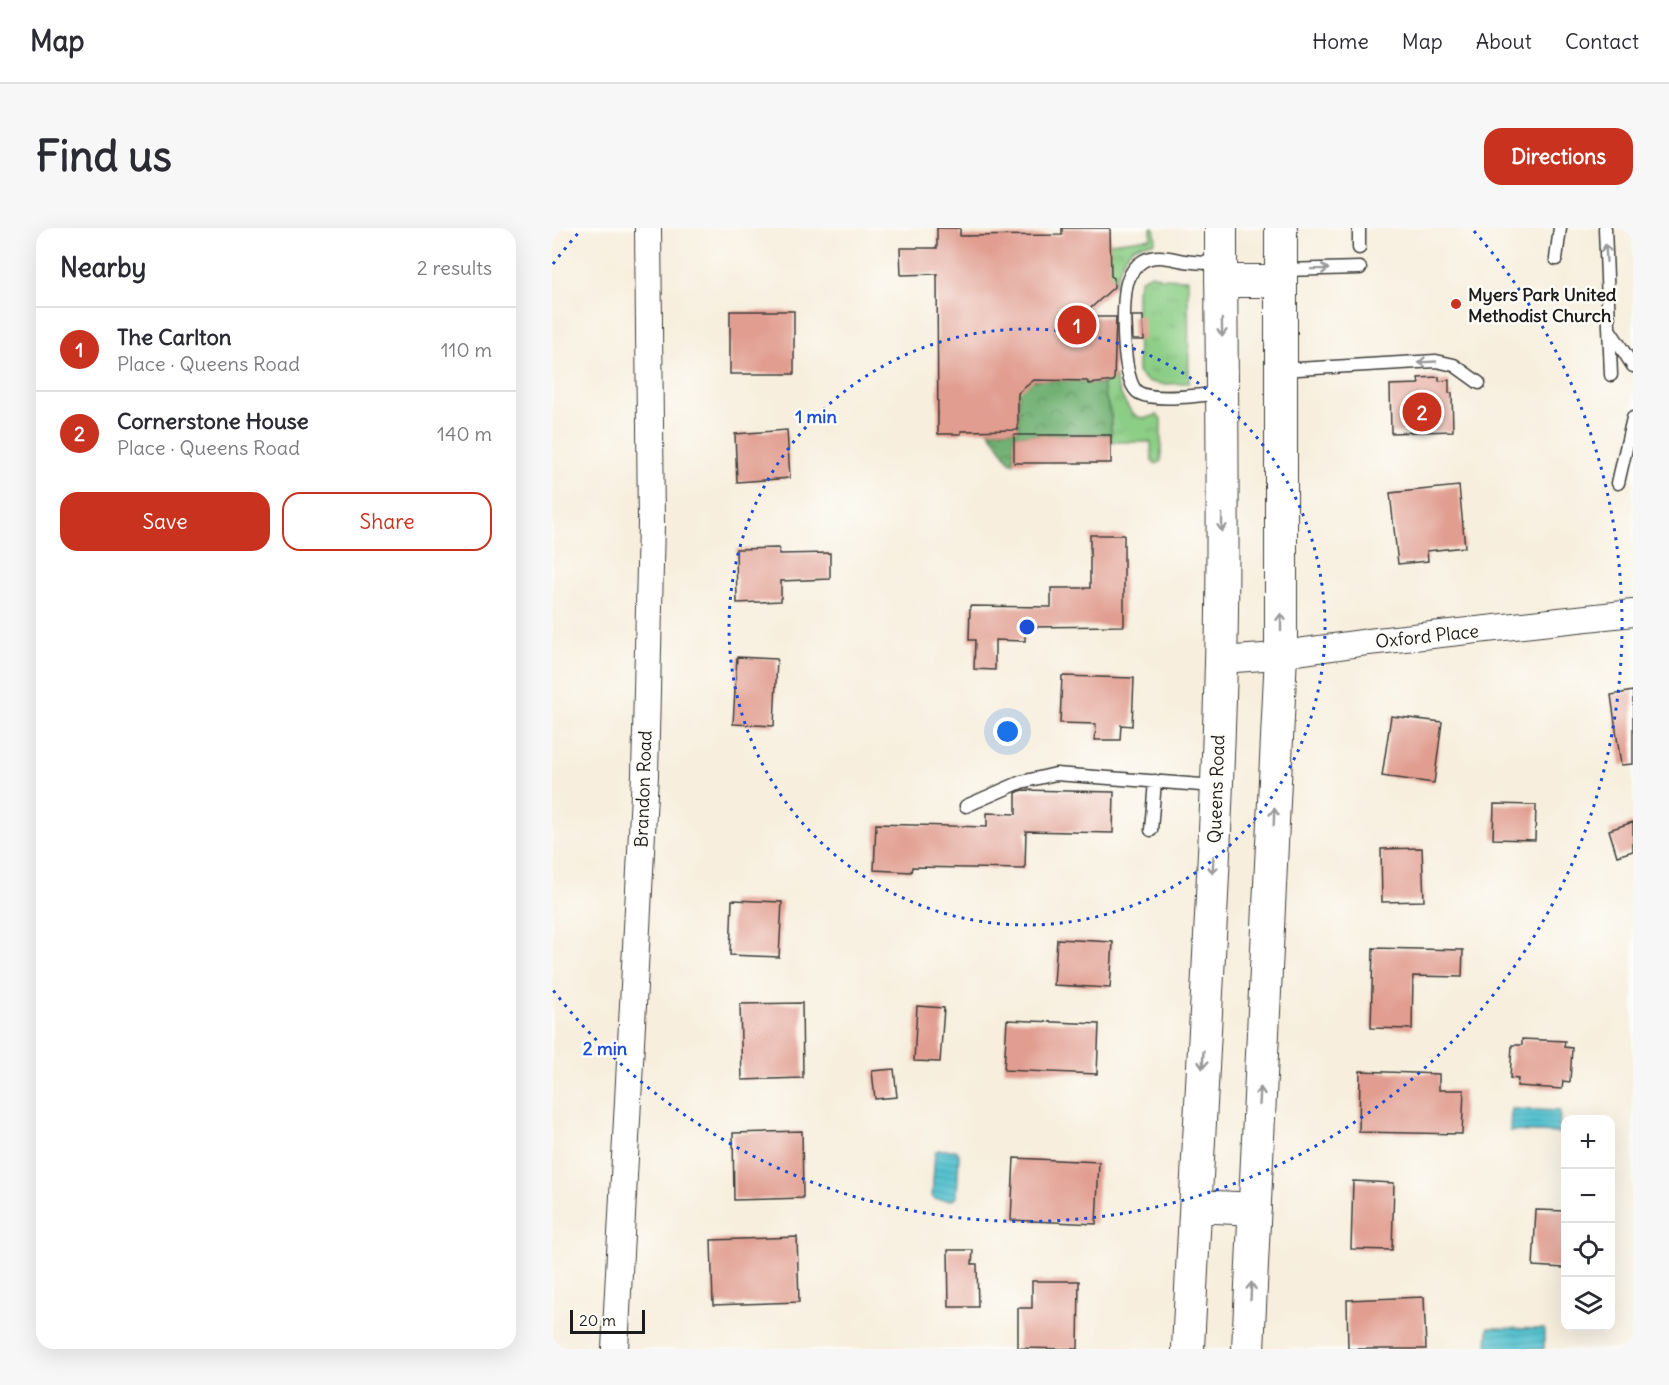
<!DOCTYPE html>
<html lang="en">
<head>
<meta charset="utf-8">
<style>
  :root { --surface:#fff; --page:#f7f7f7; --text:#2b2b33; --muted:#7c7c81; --line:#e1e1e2; --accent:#c8321e }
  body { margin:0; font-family:Delius,sans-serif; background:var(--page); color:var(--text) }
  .controls { position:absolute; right:18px; bottom:18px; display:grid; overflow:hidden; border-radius:12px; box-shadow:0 6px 24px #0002 }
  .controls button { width:54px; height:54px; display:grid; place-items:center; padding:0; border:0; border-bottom:2px solid var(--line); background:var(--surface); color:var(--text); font:30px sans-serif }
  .scale { position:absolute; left:18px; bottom:15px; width:75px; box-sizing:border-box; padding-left:6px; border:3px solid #1c1c1c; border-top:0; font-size:16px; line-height:21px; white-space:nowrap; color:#1c1c1c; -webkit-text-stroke:4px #fdfcf7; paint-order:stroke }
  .you { position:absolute; left:456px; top:504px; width:21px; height:21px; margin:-15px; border:4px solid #fff; border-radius:50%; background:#1a73e8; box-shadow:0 0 0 9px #1a73e833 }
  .badge { display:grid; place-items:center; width:39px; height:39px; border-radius:50%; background:var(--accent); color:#fff; font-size:20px; font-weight:700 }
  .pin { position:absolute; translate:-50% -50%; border:3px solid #fff; box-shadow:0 2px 6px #0006 }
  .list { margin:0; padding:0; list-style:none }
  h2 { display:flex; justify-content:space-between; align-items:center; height:78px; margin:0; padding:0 24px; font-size:26px }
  h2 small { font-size:20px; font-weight:400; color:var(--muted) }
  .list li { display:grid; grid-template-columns:39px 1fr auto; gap:18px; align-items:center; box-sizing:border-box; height:84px; padding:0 24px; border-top:2px solid var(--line) }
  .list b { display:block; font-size:22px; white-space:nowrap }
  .list p { margin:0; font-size:20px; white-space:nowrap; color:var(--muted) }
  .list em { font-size:20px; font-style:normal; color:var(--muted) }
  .actions { display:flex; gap:12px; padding:18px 24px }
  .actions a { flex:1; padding:14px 0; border:2px solid var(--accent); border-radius:18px; text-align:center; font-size:21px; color:var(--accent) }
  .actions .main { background:var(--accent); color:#fff }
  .icon { flex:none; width:33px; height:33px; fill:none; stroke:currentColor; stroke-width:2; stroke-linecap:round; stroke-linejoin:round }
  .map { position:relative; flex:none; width:1081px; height:1121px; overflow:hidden; border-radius:18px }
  header { display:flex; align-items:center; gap:36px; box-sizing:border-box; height:84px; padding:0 30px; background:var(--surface); border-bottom:2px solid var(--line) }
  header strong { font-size:28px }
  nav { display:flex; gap:33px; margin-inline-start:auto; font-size:21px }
  .intro { display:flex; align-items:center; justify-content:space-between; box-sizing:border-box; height:144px; padding:0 36px }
  h1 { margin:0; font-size:42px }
  .button { padding:15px 27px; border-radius:18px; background:var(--accent); color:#fff; font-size:21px; font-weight:700 }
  main { display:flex; gap:36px; padding:0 36px }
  aside { flex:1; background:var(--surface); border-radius:18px; box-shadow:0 6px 24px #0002 }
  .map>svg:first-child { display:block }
  .grass { fill:url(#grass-tufts); stroke:#547551; stroke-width:1.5 }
  .forest { fill:url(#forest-crowns); stroke:#466648; stroke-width:1.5 }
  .water { fill:url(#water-rules); stroke:#386e76; stroke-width:1.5 }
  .building { fill:#e19d90 }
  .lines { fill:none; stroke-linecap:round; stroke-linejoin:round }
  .service-casing { stroke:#3d3c39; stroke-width:15 }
  .minor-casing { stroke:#3d3c39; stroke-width:28 }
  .tertiary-casing { stroke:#3d3c39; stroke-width:34 }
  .service { stroke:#fff; stroke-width:12 }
  .minor { stroke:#fff; stroke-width:26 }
  .tertiary { stroke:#fff; stroke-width:32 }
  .oneway { stroke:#999 }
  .ring { fill:none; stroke:#1d4ed8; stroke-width:3; stroke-dasharray:3 6 }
  .poi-dot { fill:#c8321e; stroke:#fdfcf7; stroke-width:2 }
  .labels { text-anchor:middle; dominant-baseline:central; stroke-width:5; stroke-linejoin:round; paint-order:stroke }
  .poi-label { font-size:18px; font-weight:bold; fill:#1c1c1c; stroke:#fdfcf7; text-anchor:start }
  .street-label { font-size:18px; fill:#1c1c1c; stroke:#fdfcf7 }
  .centre { fill:#1d4ed8; stroke:#fdfcf7; stroke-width:3 }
  .ring-label { font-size:18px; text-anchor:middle; font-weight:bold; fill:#1d4ed8; stroke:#fdfcf7; stroke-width:5; stroke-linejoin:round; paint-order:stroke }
</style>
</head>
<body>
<header>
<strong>Map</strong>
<nav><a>Home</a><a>Map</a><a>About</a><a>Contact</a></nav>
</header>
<div class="intro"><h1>Find us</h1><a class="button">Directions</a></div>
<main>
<aside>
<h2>Nearby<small>2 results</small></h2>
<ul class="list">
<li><span class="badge">1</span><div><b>The Carlton</b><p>Place · Queens Road</p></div><em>110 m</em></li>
<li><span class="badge">2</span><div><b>Cornerstone House</b><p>Place · Queens Road</p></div><em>140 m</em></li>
</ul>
<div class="actions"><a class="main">Save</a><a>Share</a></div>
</aside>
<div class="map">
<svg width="1081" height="1121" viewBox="0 0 1081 1121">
  <defs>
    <pattern id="grass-tufts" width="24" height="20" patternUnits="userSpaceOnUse" patternTransform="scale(1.5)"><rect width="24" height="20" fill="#8cce86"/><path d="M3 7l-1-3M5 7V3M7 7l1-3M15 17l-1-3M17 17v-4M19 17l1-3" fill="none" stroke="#78b073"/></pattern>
    <pattern id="forest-crowns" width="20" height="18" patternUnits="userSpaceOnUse" patternTransform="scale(1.5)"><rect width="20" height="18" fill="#71b173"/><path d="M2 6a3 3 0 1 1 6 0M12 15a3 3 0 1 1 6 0" fill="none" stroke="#5c8f5e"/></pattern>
    <pattern id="water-rules" width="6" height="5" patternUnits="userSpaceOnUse" patternTransform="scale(1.5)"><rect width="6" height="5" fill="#55c1cf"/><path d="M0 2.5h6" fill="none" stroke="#49a5b1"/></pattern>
  </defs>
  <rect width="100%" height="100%" fill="#fdfcf7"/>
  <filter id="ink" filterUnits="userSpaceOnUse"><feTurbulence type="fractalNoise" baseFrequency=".0167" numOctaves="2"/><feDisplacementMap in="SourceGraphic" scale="12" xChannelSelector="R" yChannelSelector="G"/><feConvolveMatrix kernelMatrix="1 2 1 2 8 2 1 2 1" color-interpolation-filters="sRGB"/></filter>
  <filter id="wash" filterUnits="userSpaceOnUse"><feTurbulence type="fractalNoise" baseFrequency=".008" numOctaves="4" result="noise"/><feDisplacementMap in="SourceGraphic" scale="24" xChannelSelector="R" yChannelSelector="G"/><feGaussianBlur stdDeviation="1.35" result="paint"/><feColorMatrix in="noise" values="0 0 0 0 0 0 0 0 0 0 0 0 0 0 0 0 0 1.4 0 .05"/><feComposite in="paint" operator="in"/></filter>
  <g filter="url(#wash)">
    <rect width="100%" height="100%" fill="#f7eedd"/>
    <path class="grass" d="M599 0H602L604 12 602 15C597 16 592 15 587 17 572 21 565 46 562 59V50L557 46 558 15 599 10Z
      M600 46 609 50 636 51 637 155C620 155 597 161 586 144L585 62 589 51Z
      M563 149C565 160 576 188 590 190 594 191 600 188 605 187L609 191V233L605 236 600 234 599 214H559V188L550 156Z"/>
    <path class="forest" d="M482 152 535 153 537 156H550L559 188V206L462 207V235L457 233 437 203 466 202V156Z"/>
    <path class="water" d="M959 881 1008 883 1007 905 958 903Z
      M386 922H404L407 926 405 969 400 972 383 971 380 968 383 924Z
      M936 1100 992 1101V1121H935Z"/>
    <g id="blocks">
      <path class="building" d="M385 0H408V8L510 7V0H558L559 48 562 50V59L529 89H564L562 153 537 156 535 153 482 152 466 165V202L409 203V206H386L385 46 349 47 348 20H385Z
        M178 83H242V146H178Z
        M580 88H591L592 112H581Z
        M887 149V153L897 152V165H900L901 203 839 205 838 157 867 156 866 150Z
        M235 202 238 250 185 254 183 206Z
        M462 207H559V235H462Z
        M907 258 913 319 875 323 876 333 846 336 838 265Z
        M538 307H572V398L473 399V413L443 412V442L422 441 423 412H417L418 378 499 379V360H538Z
        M227 320V326L278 325V351L229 353V373L185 375 184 321Z
        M185 429 225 431 222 498 181 496Z
        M510 448 582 450 580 498 569 497 568 512H543L544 496 508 495Z
        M1081 463V536L1069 537 1059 467Z
        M839 488 890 494 882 555 830 548Z
        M470 562 562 564 561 605 474 603 473 641 360 639 359 644 322 642 324 596 435 599V585L464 586V565Z
        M942 576 984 577 983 612 941 611Z
        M1081 594V623L1065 628 1057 602Z
        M870 620 872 673 830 674 829 621Z
        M180 672 230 674 227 729 178 727Z
        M505 711 561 714 558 760 502 757Z
        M821 720 911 722 910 749 861 748 860 801 819 800Z
        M250 775 251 850 190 852 188 776Z
        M365 778 392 780 388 834 362 833Z
        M455 792 547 796 545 846 452 842Z
        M970 811 1013 813 1012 819 1020 820 1018 854 1011 853 1010 861 965 858 966 851 958 850 960 817H970Z
        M342 841 345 869 323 871 320 843Z
        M808 843 887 846V862H912L910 906 807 904Z
        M250 903 251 970 182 972 181 905Z
        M462 930 547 934 544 996 459 992Z
        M801 953 842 955 840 1022 799 1021Z
        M984 982 1014 983 1012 1040 981 1038Z
        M245 1009 247 1074 161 1077 159 1012Z
        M396 1022H421L420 1036H425L426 1079H397Z
        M480 1053H527L526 1121 466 1120V1080H480Z
        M872 1069 874 1121H796L795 1072Z"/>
    </g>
  </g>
  <g filter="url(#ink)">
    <use href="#blocks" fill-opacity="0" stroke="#3d3c39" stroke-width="1.5"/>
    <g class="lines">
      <defs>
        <path id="service" d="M807 0V20
          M1053 0 1059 147
          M1004 31 1008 0
          M668 35C659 35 650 35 641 34 624 33 607 24 591 33 584 37 578 46 575 55 570 74 569 156 587 165 604 174 650 167 669 165
          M730 42 808 40
          M1059 104 1081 138
          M728 142 884 133 902 137 927 155
          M1066 255 1081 190
          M414 578 469 554 504 546 663 558
          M599 602 603 553"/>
        <path id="minor" d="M669 432 711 429 816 414 1081 385
          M63 1121 93 547 99 296 96 0"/>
        <path id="tertiary" d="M669 53H729
          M644 978 703 981
          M636 1121C647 892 663 663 669 434 673 289 669 145 669 0
          M696 1121 729 426V0"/>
      </defs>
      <use href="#service" class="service-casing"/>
      <use href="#minor" class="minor-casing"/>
      <use href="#tertiary" class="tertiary-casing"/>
      <use href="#service" class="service"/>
      <use href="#minor" class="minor"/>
      <use href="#tertiary" class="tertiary"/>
    </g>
    <defs><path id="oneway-shaft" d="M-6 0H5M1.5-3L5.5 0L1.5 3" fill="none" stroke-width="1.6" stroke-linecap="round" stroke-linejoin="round" transform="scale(1.5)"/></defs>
    <g class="oneway">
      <use href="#oneway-shaft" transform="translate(1054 25) rotate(-93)"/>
      <use href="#oneway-shaft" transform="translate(768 41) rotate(-1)"/>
      <use href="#oneway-shaft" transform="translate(670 100) rotate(89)"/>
      <use href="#oneway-shaft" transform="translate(875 134) rotate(177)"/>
      <use href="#oneway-shaft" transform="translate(670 295) rotate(91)"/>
      <use href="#oneway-shaft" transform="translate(729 394) rotate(-90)"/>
      <use href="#oneway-shaft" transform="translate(722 589) rotate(-88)"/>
      <use href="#oneway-shaft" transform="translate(661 637) rotate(93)"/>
      <use href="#oneway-shaft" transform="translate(651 832) rotate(93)"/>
      <use href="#oneway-shaft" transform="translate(708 868) rotate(-87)"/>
      <use href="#oneway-shaft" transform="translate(699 1063) rotate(-87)"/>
    </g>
  </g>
  <g class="ring">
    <circle cx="475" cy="399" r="298"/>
    <path d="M1 36A597 597 0 0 1 28 3M922 3A597 597 0 1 1 1 762"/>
  </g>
  <circle class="poi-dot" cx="904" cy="76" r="6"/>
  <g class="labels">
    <g class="poi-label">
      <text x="916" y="66">Myers Park United<tspan x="916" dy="21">Methodist Church</tspan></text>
    </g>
    <g class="street-label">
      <text transform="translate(875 408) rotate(-6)">Oxford Place</text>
      <text transform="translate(91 561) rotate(-88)">Brandon Road</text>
      <text transform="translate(664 561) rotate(-88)">Queens Road</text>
    </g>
  </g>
  <circle cx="475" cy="399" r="9" class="centre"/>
  <g class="ring-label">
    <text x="264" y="195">1 min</text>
    <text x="53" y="827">2 min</text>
  </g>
</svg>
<div class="controls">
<button>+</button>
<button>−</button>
<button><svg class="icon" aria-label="locate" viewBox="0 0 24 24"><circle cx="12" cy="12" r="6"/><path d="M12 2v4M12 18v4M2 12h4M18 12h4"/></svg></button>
<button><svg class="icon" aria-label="layers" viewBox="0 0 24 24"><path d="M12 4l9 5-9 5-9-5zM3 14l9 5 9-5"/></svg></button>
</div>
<div class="scale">20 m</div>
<div class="you"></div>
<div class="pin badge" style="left:525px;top:97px">1</div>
<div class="pin badge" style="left:870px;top:184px">2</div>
</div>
</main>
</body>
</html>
